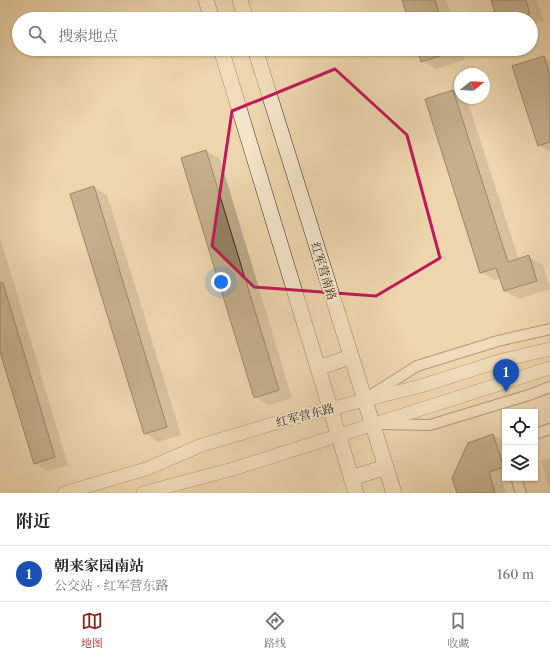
<!DOCTYPE html>
<html lang="zh">
<head>
<meta charset="utf-8">
<style>
  :root { --surface:#fff; --page:#f2f2f2; --text:#222; --muted:#767676; --line:#e0e0e0; --accent:#8f2418 }
  body { margin:0; font-family:"Libre Caslon Text","Noto Serif SC",serif; background:var(--page); color:var(--text) }
  .controls { position:absolute; right:12px; bottom:12px; display:grid; overflow:hidden; border-radius:0px; box-shadow:0 1px 3px #0004 }
  .controls button { width:36px; height:36px; display:grid; place-items:center; padding:0; border:0; border-bottom:1px solid var(--line); background:var(--surface); color:var(--text); font:20px sans-serif }
  .compass { position:absolute; left:454px; top:68px; width:36px; height:36px; border-radius:50%; background:var(--surface); box-shadow:0 1px 3px #0004; rotate:72deg }
  .you { position:absolute; left:221px; top:282px; width:14px; height:14px; margin:-10px; border:3px solid #fff; border-radius:50%; background:#1a73e8; box-shadow:0 0 0 6px #1a73e833 }
  .badge { display:grid; place-items:center; width:26px; height:26px; border-radius:50%; background:var(--accent); color:#fff; font-size:13px; font-weight:700 }
  .pin { position:absolute; translate:-50% -33px; filter:drop-shadow(0 1px 2px #0008) }
  .pin::after { content:''; position:absolute; top:21px; width:14px; height:12px; background:inherit; clip-path:polygon(0 0,100% 0,50% 100%) }
  .list { margin:0; padding:0; list-style:none }
  h2 { display:flex; justify-content:space-between; align-items:center; height:52px; margin:0; padding:0 16px; font-size:17px }
  h2 small { font-size:13px; font-weight:400; color:var(--muted) }
  .list li { display:grid; grid-template-columns:26px 1fr auto; gap:12px; align-items:center; box-sizing:border-box; height:56px; padding:0 16px; border-top:1px solid var(--line) }
  .list b { display:block; font-size:15px; white-space:nowrap }
  .list p { margin:0; font-size:13px; white-space:nowrap; color:var(--muted) }
  .list em { font-size:13px; font-style:normal; color:var(--muted) }
  .icon { flex:none; width:22px; height:22px; fill:none; stroke:currentColor; stroke-width:2; stroke-linecap:round; stroke-linejoin:round }
  .map { position:relative; flex:none; width:550px; height:493px; overflow:hidden }
  .search { position:absolute; background:var(--surface); box-shadow:0 1px 3px #0004; left:12px; right:12px; top:12px; height:44px; display:flex; align-items:center; gap:10px; box-sizing:border-box; padding:0 14px; border-radius:22px; color:var(--muted); font-size:15px }
  .sheet { height:108px; background:var(--surface) }
  nav { display:flex; justify-content:space-around; align-items:center; box-sizing:border-box; height:56px; border-top:1px solid var(--line); background:var(--surface); font-size:11px; color:var(--muted) }
  nav a { display:grid; justify-items:center; gap:2px }
  nav .on { color:var(--accent) }
  .map>svg:first-child { display:block }
  .shadow { fill:#0003 }
  .building { fill:#958264; stroke:#362715 }
  .lines { fill:none; stroke-linecap:round; stroke-linejoin:round }
  .minor-casing { stroke:#64533b; stroke-width:12 }
  .tertiary-casing { stroke:#64533b; stroke-width:14 }
  .secondary-casing { stroke:#362715; stroke-width:16 }
  .minor { stroke:#f3e4ca; stroke-width:10 }
  .tertiary { stroke:#f3e4ca; stroke-width:13 }
  .secondary { stroke:#f3e4ca; stroke-width:15 }
  .marked { fill:none; stroke:#c2185b; stroke-width:3; stroke-linejoin:round }
  .labels { text-anchor:middle; dominant-baseline:central; stroke-width:4; stroke-linejoin:round; paint-order:stroke }
  .street-label { font-size:12px; fill:#362715; stroke:#f3e4ca }
</style>
</head>
<body>
<div class="map">
<svg width="550" height="493" viewBox="0 0 550 493">
  <rect width="100%" height="100%" fill="#edd6ad"/>
  <filter id="stains"><feTurbulence type="fractalNoise" baseFrequency=".005" numOctaves="4"/><feColorMatrix values="0 0 0 0 .2 0 0 0 0 .09 0 0 0 0 .02 0 0 0 .5 -.17"/></filter>
  <radialGradient id="worn" r=".72"><stop offset=".6" stop-color="#630" stop-opacity="0"/><stop offset="1" stop-color="#630" stop-opacity=".3"/></radialGradient>
  <path class="shadow" d="M403 0H446L452 19H409Z
    M492 0H537L544 21 531 26V19H498Z
    M418 49H462L465 60 436 69 422 61Z
    M544 57 550 61V152L539 145Z
    M453 91 460 95V98L467 99 519 260 529 257 543 265 550 289 519 299 505 291 501 278 495 280 481 272Z
    M206 151 220 159 292 398 269 405 255 397Z
    M93 187 107 195 181 435 158 442 145 433Z
    M0 237 68 465 48 471 35 463 0 348Z
    M493 435 505 442V478H508L502 480 506 493H458Z
    M550 458V488L541 461Z"/>
  <path class="building" d="M402 0H435L441 19H408Z
    M491 0H526L530 14 514 19H497Z
    M417 49H455V51L421 62Z
    M544 56 550 76V142L538 146 512 66Z
    M453 90 508 262 529 255 537 281 504 291 496 268 480 273 425 99Z
    M206 150 279 390 254 398 181 158Z
    M94 186 167 427 144 434 70 194Z
    M0 283H3L55 457 34 464 0 352Z
    M493 434 504 467 489 472 495 493H457L452 478 468 443Z"/>
  <g class="lines">
    <defs>
      <path id="minor" d="M368 397 417 366 498 341 550 329
        M381 424 430 425 529 395 550 387
        M535 434 550 429
        M516 478 521 493"/>
      <path id="tertiary" d="M64 493 146 469 202 445 293 418 421 386 503 360 550 349
        M143 493 233 469 550 368"/>
      <path id="secondary" d="M206 0 212 19
        M240 0 246 19
        M221 49 356 493
        M255 49 394 493
        M318 368 350 357
        M351 478 386 467"/>
    </defs>
    <use href="#minor" class="minor-casing"/>
    <use href="#tertiary" class="tertiary-casing"/>
    <use href="#secondary" class="secondary-casing"/>
    <use href="#minor" class="minor"/>
    <use href="#tertiary" class="tertiary"/>
    <use href="#secondary" class="secondary"/>
  </g>
  <path d="M0 0H550V493H0ZM335 69 407 135 440 258 376 296 254 287 212 246 232 111Z" fill="#edd6ad" fill-opacity=".55" fill-rule="evenodd"/>
  <path class="marked" d="M335 69 407 135 440 258 376 296 254 287 212 246 232 111Z"/>
  <g class="labels">
    <g class="street-label">
      <text transform="translate(324 271) rotate(73)">红军营南路</text>
      <text transform="translate(305 415) rotate(-15)">红军营东路</text>
    </g>
  </g>
  <rect width="100%" height="100%" filter="url(#stains)"/>
  <rect width="100%" height="100%" fill="url(#worn)"/>
</svg>
<div class="controls">
<button><svg class="icon" aria-label="locate" viewBox="0 0 24 24"><circle cx="12" cy="12" r="6"/><path d="M12 2v4M12 18v4M2 12h4M18 12h4"/></svg></button>
<button><svg class="icon" aria-label="layers" viewBox="0 0 24 24"><path d="M12 4l9 5-9 5-9-5zM3 14l9 5 9-5"/></svg></button>
</div>
<svg class="compass" viewBox="-18 -18 36 36"><path d="M0-13l5 13h-10z" fill="#e53935"/><path d="M0 13l5-13h-10z" fill="#767676"/></svg>
<div class="you"></div>
<div class="pin badge" style="left:506px;top:392px;background:#1a4fb4">1</div>
<div class="search"><svg class="icon" aria-label="search" viewBox="0 0 24 24"><circle cx="10" cy="10" r="6"/><path d="M15 15l6 6"/></svg>搜索地点</div>
</div>
<section class="sheet">
<h2>附近<small></small></h2>
<ul class="list">
<li><span class="badge" style="background:#1a4fb4">1</span><div><b>朝来家园南站</b><p>公交站 · 红军营东路</p></div><em>160 m</em></li>
</ul>
</section>
<nav>
<a class="on"><svg class="icon" aria-label="map" viewBox="0 0 24 24"><path d="M3 6l6-2 6 2 6-2v14l-6 2-6-2-6 2zM9 4v14M15 6v14"/></svg>地图</a>
<a><svg class="icon" aria-label="directions" viewBox="0 0 24 24"><path d="M12 3l9 9-9 9-9-9zM9 14v-3h6M13 9l2 2-2 2"/></svg>路线</a>
<a><svg class="icon" aria-label="saved" viewBox="0 0 24 24"><path d="M7 4h10v16l-5-4-5 4z"/></svg>收藏</a>
</nav>
</body>
</html>
